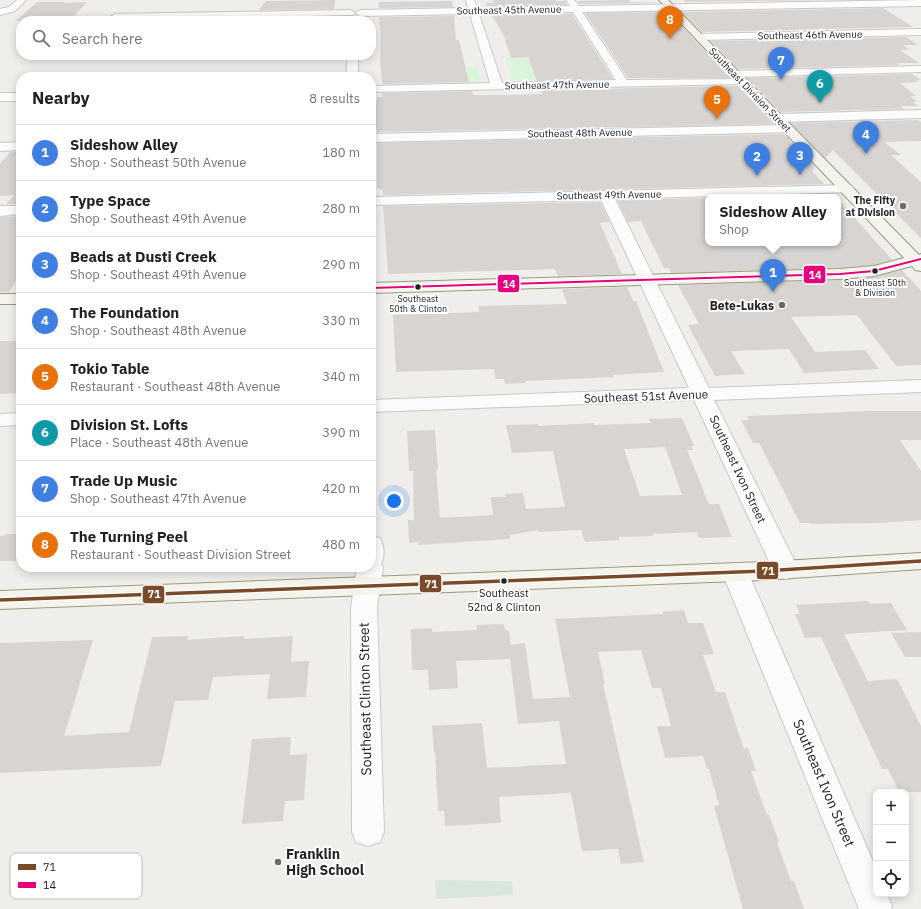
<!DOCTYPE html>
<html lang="en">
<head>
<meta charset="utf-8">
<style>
  :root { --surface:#fff; --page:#f2f2f2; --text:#202124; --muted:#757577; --line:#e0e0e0; --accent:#0b8043 }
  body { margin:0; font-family:"IBM Plex Sans",sans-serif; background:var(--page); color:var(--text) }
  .controls { position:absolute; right:12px; bottom:12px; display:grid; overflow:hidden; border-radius:8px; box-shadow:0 2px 10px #0003 }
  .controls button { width:36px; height:36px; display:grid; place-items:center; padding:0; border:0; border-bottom:1px solid var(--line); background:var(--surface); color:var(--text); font:20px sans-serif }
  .you { position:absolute; left:394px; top:501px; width:14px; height:14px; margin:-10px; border:3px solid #fff; border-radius:50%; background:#1a73e8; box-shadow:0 0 0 6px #1a73e833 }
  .badge { display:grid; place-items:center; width:26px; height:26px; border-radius:50%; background:var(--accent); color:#fff; font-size:13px; font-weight:700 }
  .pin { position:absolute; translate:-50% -33px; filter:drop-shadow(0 1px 2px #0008) }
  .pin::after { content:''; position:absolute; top:21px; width:14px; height:12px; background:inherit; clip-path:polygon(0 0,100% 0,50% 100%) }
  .popup { position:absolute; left:705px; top:194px; width:136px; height:52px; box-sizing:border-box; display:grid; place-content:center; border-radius:8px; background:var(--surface); filter:drop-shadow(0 1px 3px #0005); font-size:13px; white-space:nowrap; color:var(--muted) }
  .popup b { font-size:15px; color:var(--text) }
  .popup::after { content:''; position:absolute; left:50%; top:100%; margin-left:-8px; border:8px solid transparent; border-top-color:var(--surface) }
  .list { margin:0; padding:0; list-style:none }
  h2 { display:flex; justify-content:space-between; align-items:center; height:52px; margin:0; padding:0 16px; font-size:17px }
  h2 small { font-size:13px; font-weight:400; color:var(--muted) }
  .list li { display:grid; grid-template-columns:26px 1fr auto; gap:12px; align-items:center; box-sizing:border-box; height:56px; padding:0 16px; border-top:1px solid var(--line) }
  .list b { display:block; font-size:15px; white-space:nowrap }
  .list p { margin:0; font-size:13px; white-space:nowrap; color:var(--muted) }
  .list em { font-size:13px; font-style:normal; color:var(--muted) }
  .icon { flex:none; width:22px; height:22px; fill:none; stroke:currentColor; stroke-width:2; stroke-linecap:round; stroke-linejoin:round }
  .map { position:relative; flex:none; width:921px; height:909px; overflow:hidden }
  .search { position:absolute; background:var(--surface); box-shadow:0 2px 10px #0003; left:16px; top:16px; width:360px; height:44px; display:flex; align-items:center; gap:10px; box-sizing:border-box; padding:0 14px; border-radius:16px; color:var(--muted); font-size:15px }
  .panel { position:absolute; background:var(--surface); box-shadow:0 2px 10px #0003; left:16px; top:72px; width:360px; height:500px; border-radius:16px }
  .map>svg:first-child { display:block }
  .wetland { fill:#d9e6de }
  .park { fill:#daf5da }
  .building { fill:#d7d4d2; fill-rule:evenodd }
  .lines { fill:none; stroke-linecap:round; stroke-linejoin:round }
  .street-casing { stroke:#c9c8c7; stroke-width:2 }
  .secondary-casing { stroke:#999a82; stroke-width:2 }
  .street { fill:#fdfcfc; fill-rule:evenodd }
  .secondary { fill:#f4f4ed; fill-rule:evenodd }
  .bus-1-casing { stroke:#fff; stroke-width:6 }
  .bus-2-casing { stroke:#fff; stroke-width:4 }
  .bus-1 { stroke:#7a4b2a; stroke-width:3.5 }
  .bus-2 { stroke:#e5007d; stroke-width:2 }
  .poi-dot { fill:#6a6968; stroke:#fff; stroke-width:1.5 }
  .bus-dot { fill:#222; stroke:#fff; stroke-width:1.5 }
  .labels { text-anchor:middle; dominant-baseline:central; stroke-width:4; stroke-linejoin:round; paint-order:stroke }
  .far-bus-label { font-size:9px; fill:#222; stroke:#fff }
  .far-street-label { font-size:10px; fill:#222; stroke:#fff }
  .far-poi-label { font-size:10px; font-weight:bold; fill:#222; stroke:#fff; text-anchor:end }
  .bus-label { font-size:11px; fill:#222; stroke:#fff }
  .poi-label { font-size:12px; font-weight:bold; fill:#222; stroke:#fff; text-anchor:end }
  .street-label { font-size:12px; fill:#222; stroke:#fff }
  .near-street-label { font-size:14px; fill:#222; stroke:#fff }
  .near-poi-label { font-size:14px; font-weight:bold; fill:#222; stroke:#fff; text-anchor:start }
  .key { fill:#fff; stroke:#bdbdbd; stroke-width:1 }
  .key-label { font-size:11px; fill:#222 }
  .line-badge { stroke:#fff; stroke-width:1.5 }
  .badge-label { font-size:11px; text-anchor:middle; font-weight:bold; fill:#fff }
</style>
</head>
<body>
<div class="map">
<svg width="921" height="909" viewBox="0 0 921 909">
  <rect width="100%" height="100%" fill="#f0eeeb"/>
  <path class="wetland" d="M435 880 512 881 513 895 436 899Z"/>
  <path class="park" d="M551 57 531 65 537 80H512L505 58Z
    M451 67H477L481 81 454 82Z"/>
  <path class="building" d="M335 0 334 9 259 10 266 1Z
    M493 0H555L556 1H565L567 5 487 6 486 3H494Z
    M628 0 630 2 660 3 580 4 577 1Z
    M684 0H835L672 2H685Z
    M452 1 453 7 379 8V2Z
    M37 2H65L64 3 87 2 69 21H16Z
    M883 8 913 27 702 32 682 12Z
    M668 12 728 75 731 78H628L585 13Z
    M572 14 613 79 537 81 528 57 511 58 505 40H506L492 15Z
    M454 16 456 40H459L469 82 382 84 380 59 381 31H380L379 17Z
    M333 17V21H254L255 19Z
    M906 37 918 45H903L910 50H900L919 63H897L900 65 738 69 711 41Z
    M912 74 921 80H915L918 82 900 83 916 96H910L917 102H913L918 106H901L904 109 781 112 747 78Z
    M738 86 774 124 377 132V130H375V127H372V100H377V97H382V93L472 91 473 95H511L543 94 541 90Z
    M918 120 921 122V141L884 142 901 155H891L921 182V238L833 150 825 158 791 123Z
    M784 134 815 167 812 171 824 184 383 195V190L377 188V143Z
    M10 152H21V204H6L14 195 0 196V164Z
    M833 194 836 197H734Z
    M708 198V243H838V199L892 260 874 265 840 268 671 273 669 268H664L641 221 628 222 617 200Z
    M600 202 610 222 600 223 622 274 558 276 555 269 388 274 383 206Z
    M21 216V272L9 292H0V217Z
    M902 270 921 291V365L896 366 857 315 791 317 815 352 865 350 879 369 804 373 789 349 731 351 745 374 715 376 688 325 699 324 678 285 840 280 874 277Z
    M627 287 633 301H636L664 372 613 375 614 377 525 381V383L505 384 504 379H495L494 369 396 372 393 315 479 312 478 306 567 304 562 289Z
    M0 341H21V393L0 394Z
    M869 411H921V440H900L921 471V520L881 523 811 524V523H800L759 443H753L741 420H749L747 416Z
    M682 418 694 446H691L693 450H687L709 504H719L732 537 699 538 697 532 652 534 653 536 619 537V540L585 542 581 530 539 532 538 530 510 535V539L418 545V542L409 543 408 520H414L413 471H409L407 431 435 430 438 470H436L440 518 493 515 491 497H506L505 494 523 493 526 509 565 507 553 451 512 453 506 425 538 424V426L594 423 595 425 651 423 649 419ZM665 447 682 495 640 496 624 449Z
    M6 534H21V561H0V536H5Z
    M868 601 870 604 891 603 907 630 844 634 868 681 897 679 921 726V792H899L888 769H882L821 637 805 638 795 614H800L796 605Z
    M684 610 688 623H703L714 654 703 655 716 692H725L744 749 748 748 756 771H751L767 815H769L779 842 777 843 791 881H794L804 909H743L714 806 719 805 709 769H707L703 756 665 758 657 726H671L661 688H652L641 650 598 652 605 684H603L644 862 621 864 618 849 582 851 571 793 499 797 501 823 445 826 444 811H438L435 752H434L432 726 482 723 487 768 566 764 559 721 518 724 510 659 456 661 458 688 429 690 428 670H412L411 629 432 628V632L477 630 476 625 504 624 505 630 509 631 511 645 525 643 533 699 570 697 555 619 663 614 662 612Z
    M921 632V657H905L891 633Z
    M188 636 187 640 244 636V639L293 636 291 662 309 661 306 697 267 699 270 674 213 677 208 700 175 701 161 766 0 773V643L93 640 64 736 129 732 152 637Z
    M291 737 290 755 307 754 304 800 285 801 283 821 242 824 252 739Z"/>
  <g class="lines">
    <defs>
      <path id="street" d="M17 0H26L15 11 0 15V9L9 7Z
        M466 0H474L477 8 570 6 566 0H574L579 6 921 0V6L582 12 627 80 746 79 748 81 746 83 742 84 371 92V86L490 83 470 14 360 16 355 13 360 10 468 8ZM573 12 616 80 502 83 479 14Z
        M350 10 353 11 355 13 353 15 115 20 110 17 115 14Z
        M921 29V35L699 40 694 37 699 34Z
        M348 55H358V77H346Z
        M921 66V72L735 77 729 74 735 71Z
        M0 93H21V101H0Z
        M921 110V118L777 122 773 121 771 118 773 115 777 114Z
        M788 125 792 126 794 129 792 132 371 142V134Z
        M21 142V150L0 151V143Z
        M847 185 852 186 854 189 852 192 615 199 709 388 921 380V392L714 400 799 570 795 576 786 579 777 576 773 570 694 400 371 412V400L689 388 601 200 371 205V197Z
        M0 206H21V214L0 216Z
        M21 413V425L0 426V414Z
        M371 536 380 538C384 546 385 556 381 564L383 567 377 608 384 832 380 842 368 846 356 842 352 832 351 608 357 567H371Z
        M735 563 744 566 748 572 876 868V894H887L892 906 891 909H859L722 572 726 566Z"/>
      <path id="secondary" d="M659 0H668L919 255 921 254V271L915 270 912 266 874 276 840 279 371 293V283L840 269 874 266 904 258Z
        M0 294H21V304H0Z
        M921 553V569L764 580 0 609V591L764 562Z"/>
    </defs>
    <use href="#street" class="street-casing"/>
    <use href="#secondary" class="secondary-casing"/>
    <use href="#street" class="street"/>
    <use href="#secondary" class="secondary"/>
    <defs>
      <path id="bus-1" d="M0 600 764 571 921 561"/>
      <path id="bus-2" d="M371 288 840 274 874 271 921 259"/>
    </defs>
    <use href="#bus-1" class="bus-1-casing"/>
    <use href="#bus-2" class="bus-2-casing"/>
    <use href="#bus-1" class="bus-1"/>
    <use href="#bus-2" class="bus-2"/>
  </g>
  <g class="poi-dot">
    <circle cx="903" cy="206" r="4"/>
    <circle cx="782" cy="305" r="4"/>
    <circle cx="278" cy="862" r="4"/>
  </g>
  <g class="bus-dot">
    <circle cx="875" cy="271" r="3.5"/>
    <circle cx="418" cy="287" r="3.5"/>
    <circle cx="504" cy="581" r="3.5"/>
  </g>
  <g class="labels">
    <g class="far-bus-label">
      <text x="875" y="282">Southeast 50th<tspan x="875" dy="10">&amp; Division</tspan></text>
      <text x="418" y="298">Southeast<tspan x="418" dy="10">50th &amp; Clinton</tspan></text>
    </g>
    <g class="far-street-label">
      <text transform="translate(509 10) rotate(-1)">Southeast 45th Avenue</text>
      <text transform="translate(810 35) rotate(-1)">Southeast 46th Avenue</text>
      <text transform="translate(557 85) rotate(-1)">Southeast 47th Avenue</text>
      <text transform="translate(750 90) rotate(46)">Southeast Division Street</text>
      <text transform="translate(580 133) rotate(-1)">Southeast 48th Avenue</text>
      <text transform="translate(609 195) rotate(-1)">Southeast 49th Avenue</text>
    </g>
    <g class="far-poi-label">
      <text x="895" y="200">The Fifty<tspan x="895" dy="12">at Division</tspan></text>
    </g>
    <g class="bus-label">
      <text x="504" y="593">Southeast<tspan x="504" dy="14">52nd &amp; Clinton</tspan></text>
    </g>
    <g class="poi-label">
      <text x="774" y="305">Bete-Lukas</text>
    </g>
    <g class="street-label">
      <text transform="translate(646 396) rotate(-2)">Southeast 51st Avenue</text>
      <text transform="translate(738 469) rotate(65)">Southeast Ivon Street</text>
    </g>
    <g class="near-street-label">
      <text transform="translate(365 699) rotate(-91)">Southeast Clinton Street</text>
      <text transform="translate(824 783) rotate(67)">Southeast Ivon Street</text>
    </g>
    <g class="near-poi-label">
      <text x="286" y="854">Franklin<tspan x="286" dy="16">High School</tspan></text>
    </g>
  </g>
  <rect x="10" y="853" width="132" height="46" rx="6" class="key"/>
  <rect x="18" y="864" width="18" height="6" fill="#7a4b2a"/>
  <rect x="18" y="882" width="18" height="6" fill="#e5007d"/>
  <g class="key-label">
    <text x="43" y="871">71</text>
    <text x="43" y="889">14</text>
  </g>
  <g class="line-badge">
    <rect x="803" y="265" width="23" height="19" rx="4" fill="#e5007d"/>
    <rect x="497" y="274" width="23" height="19" rx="4" fill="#e5007d"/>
    <rect x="756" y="561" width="23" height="19" rx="4" fill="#7a4b2a"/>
    <rect x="419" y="574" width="23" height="19" rx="4" fill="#7a4b2a"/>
    <rect x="142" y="585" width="23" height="19" rx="4" fill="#7a4b2a"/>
  </g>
  <g class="badge-label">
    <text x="815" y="279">14</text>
    <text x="509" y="288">14</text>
    <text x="768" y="575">71</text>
    <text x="431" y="588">71</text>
    <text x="154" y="598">71</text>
  </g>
</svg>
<div class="controls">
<button>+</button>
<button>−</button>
<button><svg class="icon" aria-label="locate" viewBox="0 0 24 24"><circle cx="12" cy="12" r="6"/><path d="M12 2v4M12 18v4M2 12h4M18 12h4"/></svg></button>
</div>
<div class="you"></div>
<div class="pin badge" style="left:773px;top:292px;background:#3f7fe0">1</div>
<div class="popup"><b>Sideshow Alley</b>Shop</div>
<div class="pin badge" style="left:757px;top:176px;background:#3f7fe0">2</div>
<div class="pin badge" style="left:800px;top:175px;background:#3f7fe0">3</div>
<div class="pin badge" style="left:866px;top:154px;background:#3f7fe0">4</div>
<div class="pin badge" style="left:717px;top:119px;background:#e8710a">5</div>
<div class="pin badge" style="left:820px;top:103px;background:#0f9aa8">6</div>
<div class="pin badge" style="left:781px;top:80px;background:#3f7fe0">7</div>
<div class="pin badge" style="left:670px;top:39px;background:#e8710a">8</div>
<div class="search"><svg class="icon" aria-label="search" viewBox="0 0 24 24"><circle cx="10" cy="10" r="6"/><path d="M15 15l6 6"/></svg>Search here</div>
<section class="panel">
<h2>Nearby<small>8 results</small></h2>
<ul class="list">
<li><span class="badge" style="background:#3f7fe0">1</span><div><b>Sideshow Alley</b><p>Shop · Southeast 50th Avenue</p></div><em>180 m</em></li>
<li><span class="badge" style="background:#3f7fe0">2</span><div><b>Type Space</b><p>Shop · Southeast 49th Avenue</p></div><em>280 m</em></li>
<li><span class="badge" style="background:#3f7fe0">3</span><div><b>Beads at Dusti Creek</b><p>Shop · Southeast 49th Avenue</p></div><em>290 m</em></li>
<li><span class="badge" style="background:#3f7fe0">4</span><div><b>The Foundation</b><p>Shop · Southeast 48th Avenue</p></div><em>330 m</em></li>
<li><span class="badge" style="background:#e8710a">5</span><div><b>Tokio Table</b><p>Restaurant · Southeast 48th Avenue</p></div><em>340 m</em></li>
<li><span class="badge" style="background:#0f9aa8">6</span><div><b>Division St. Lofts</b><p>Place · Southeast 48th Avenue</p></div><em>390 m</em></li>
<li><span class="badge" style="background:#3f7fe0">7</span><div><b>Trade Up Music</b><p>Shop · Southeast 47th Avenue</p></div><em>420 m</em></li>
<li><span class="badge" style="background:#e8710a">8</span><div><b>The Turning Peel</b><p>Restaurant · Southeast Division Street</p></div><em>480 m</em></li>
</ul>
</section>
</div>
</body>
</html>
